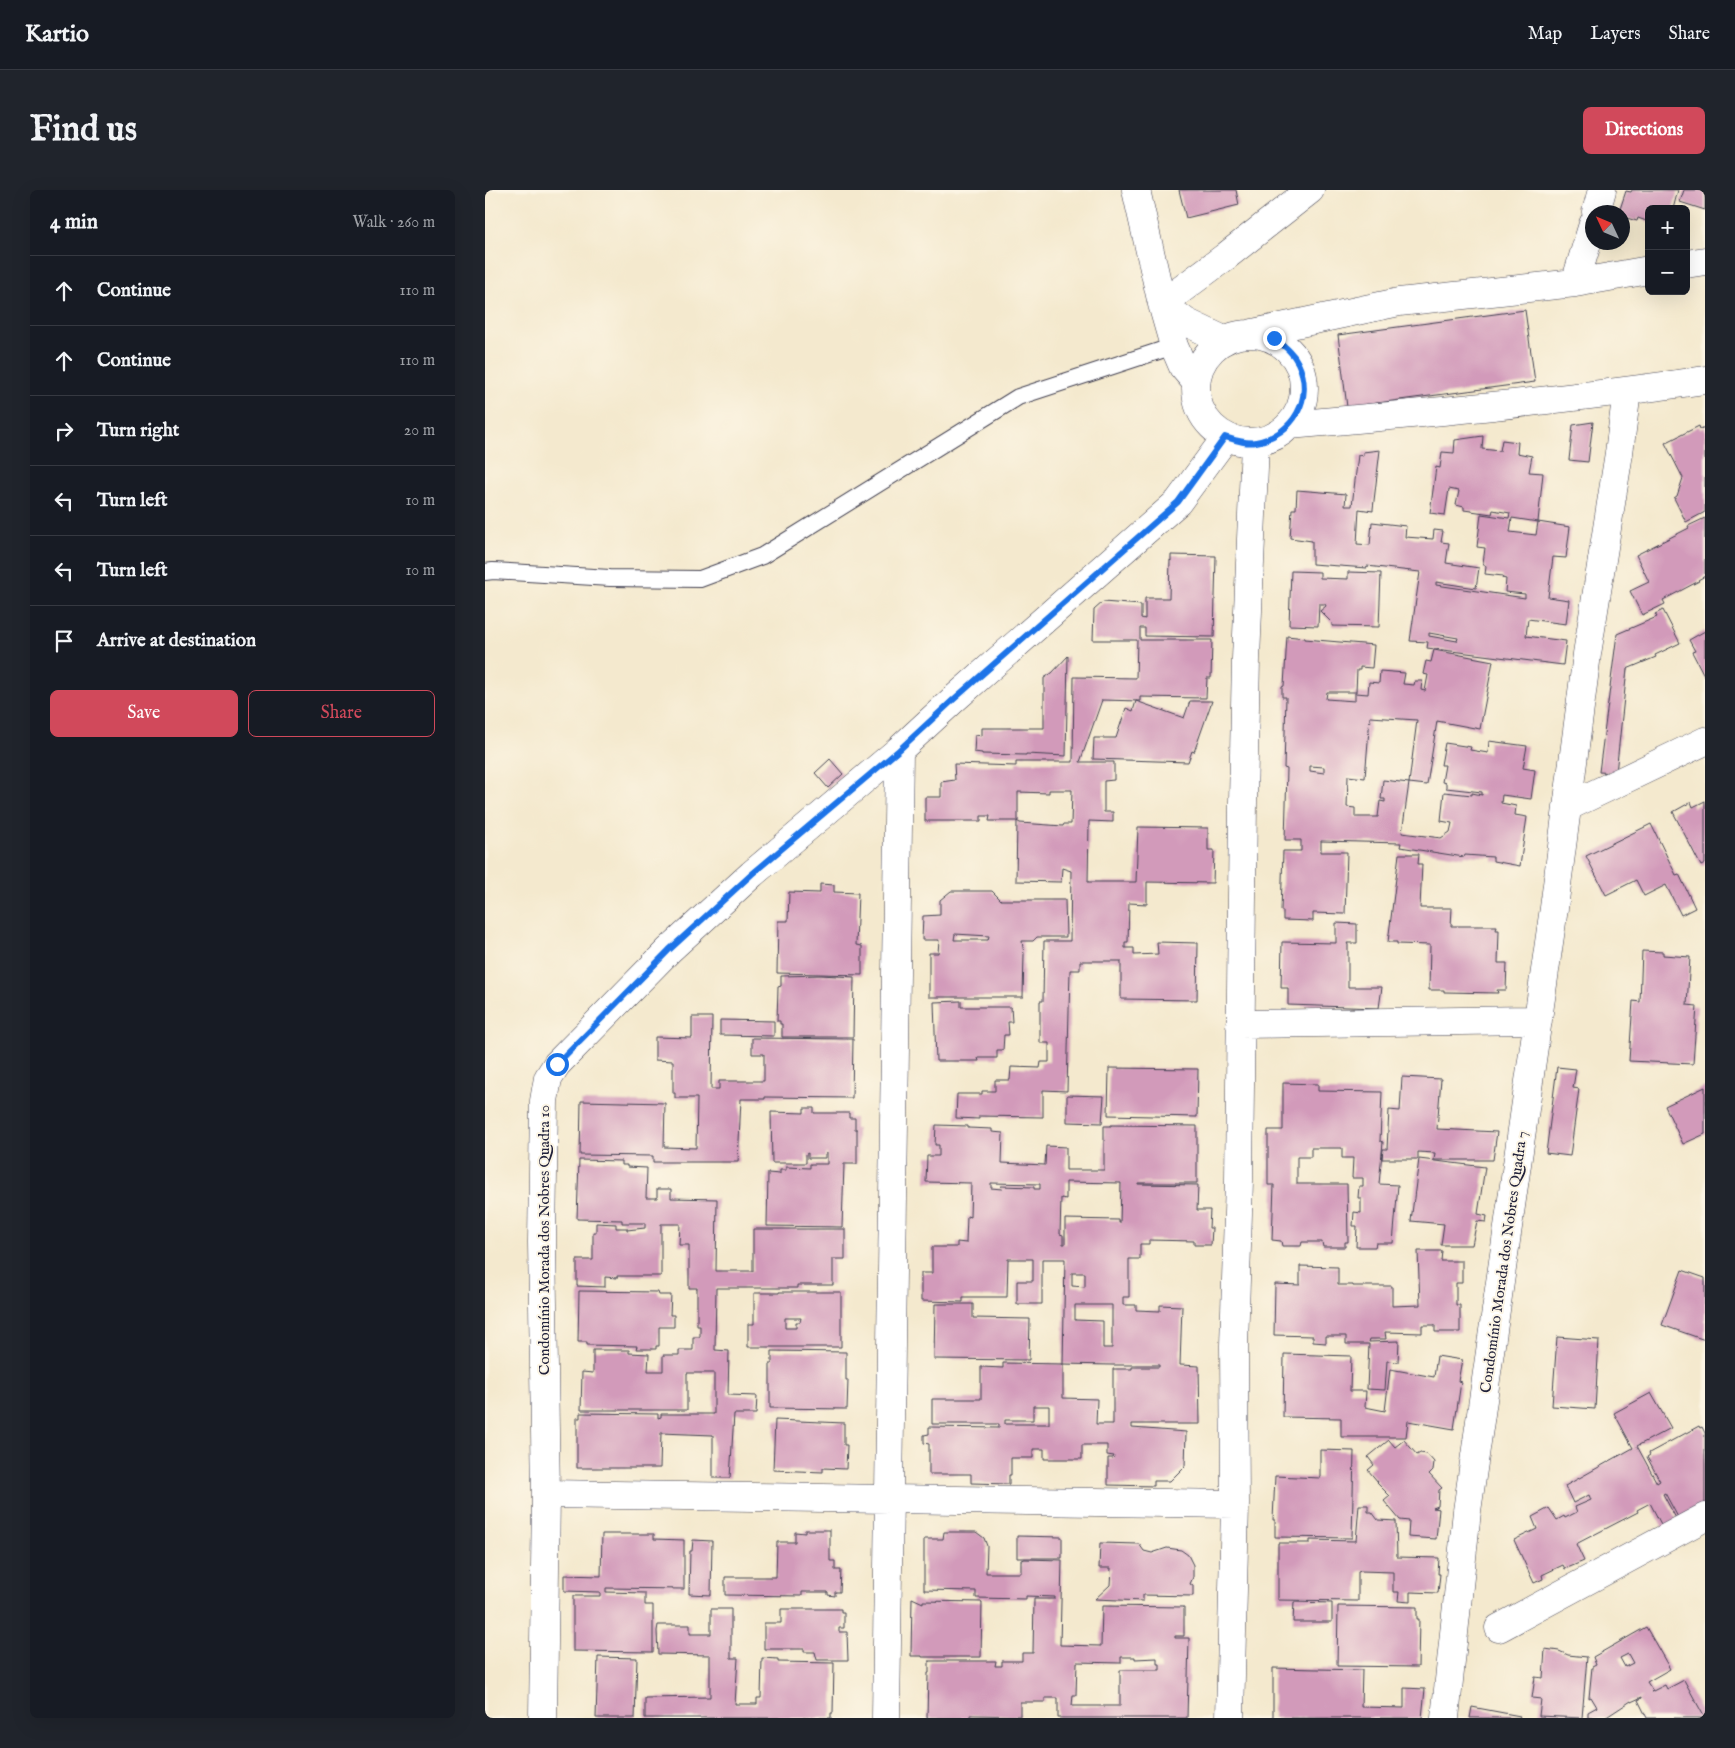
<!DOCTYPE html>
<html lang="en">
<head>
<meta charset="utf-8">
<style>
  :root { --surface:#171b24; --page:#20242c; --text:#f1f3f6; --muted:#9ea1a6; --line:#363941; --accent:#d1495b }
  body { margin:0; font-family:"IM FELL English",serif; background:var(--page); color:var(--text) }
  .controls { position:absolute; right:15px; top:15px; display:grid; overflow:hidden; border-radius:8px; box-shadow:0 5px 20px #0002 }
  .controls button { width:45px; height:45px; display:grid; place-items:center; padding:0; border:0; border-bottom:1px solid var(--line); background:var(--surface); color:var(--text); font:25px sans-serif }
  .compass { position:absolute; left:1100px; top:15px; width:45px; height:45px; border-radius:50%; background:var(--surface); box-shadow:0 5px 20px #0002; rotate:314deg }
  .stop { position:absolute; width:15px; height:15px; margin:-11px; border:4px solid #1a73e8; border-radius:50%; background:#fff }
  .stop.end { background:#1a73e8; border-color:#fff; box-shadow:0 1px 5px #0008 }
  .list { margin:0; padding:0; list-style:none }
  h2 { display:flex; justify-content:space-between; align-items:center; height:65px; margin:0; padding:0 20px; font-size:21px }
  h2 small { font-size:16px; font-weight:400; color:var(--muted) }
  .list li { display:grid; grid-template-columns:32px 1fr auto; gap:15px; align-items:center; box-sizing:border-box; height:70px; padding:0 20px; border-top:1px solid var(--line) }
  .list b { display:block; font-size:19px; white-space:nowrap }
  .list em { font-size:16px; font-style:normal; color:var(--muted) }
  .actions { display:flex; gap:10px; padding:15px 20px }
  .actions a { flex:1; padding:11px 0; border:1px solid var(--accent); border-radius:8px; text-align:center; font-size:18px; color:var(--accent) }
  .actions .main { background:var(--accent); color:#fff }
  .icon { flex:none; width:28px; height:28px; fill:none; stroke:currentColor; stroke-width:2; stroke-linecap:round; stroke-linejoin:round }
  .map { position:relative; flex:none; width:1220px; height:1528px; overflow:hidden; border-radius:8px }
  header { display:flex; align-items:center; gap:30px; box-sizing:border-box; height:70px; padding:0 25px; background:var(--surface); border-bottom:1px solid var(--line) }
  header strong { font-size:24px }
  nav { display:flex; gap:28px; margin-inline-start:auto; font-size:18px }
  .intro { display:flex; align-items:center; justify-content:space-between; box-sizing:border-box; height:120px; padding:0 30px }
  h1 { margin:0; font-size:35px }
  .button { padding:12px 22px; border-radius:8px; background:var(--accent); color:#fff; font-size:18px; font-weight:700 }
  main { display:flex; gap:30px; padding:0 30px }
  aside { flex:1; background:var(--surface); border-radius:8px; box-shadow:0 5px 20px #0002 }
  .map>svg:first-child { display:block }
  .building { fill:#d29aba; fill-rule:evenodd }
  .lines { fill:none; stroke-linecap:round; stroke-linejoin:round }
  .lane-casing { stroke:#424051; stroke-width:18 }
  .street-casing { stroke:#424051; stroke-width:29 }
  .lane { stroke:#fff; stroke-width:16 }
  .street { stroke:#fff; stroke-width:28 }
  .route { stroke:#1a73e8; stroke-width:6 }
  .labels { text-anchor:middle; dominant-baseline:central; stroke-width:4; stroke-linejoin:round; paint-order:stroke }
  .street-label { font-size:15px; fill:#22223b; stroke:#fcf5e5 }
</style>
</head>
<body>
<header>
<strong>Kartio</strong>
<nav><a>Map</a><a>Layers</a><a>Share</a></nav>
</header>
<div class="intro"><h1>Find us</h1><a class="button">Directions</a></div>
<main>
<aside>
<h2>4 min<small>Walk · 260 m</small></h2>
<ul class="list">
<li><svg class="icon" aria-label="ahead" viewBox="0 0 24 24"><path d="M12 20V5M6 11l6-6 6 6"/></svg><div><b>Continue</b></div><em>110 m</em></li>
<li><svg class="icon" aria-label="ahead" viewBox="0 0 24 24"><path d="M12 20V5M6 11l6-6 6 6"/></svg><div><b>Continue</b></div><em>110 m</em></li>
<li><svg class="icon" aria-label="right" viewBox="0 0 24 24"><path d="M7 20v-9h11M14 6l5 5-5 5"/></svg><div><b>Turn right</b></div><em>20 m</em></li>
<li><svg class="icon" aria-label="left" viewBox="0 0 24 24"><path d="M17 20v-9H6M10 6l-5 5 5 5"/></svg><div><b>Turn left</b></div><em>10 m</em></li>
<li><svg class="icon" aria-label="left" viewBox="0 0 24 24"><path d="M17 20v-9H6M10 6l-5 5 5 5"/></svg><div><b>Turn left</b></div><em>10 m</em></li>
<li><svg class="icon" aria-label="arrive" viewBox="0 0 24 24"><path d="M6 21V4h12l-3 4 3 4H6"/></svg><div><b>Arrive at destination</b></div></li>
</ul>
<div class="actions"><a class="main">Save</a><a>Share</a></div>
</aside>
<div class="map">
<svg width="1220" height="1528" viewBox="0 0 1220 1528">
  <rect width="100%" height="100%" fill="#fcf5e5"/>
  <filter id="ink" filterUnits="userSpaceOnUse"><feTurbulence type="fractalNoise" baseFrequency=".02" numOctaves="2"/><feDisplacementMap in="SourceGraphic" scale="10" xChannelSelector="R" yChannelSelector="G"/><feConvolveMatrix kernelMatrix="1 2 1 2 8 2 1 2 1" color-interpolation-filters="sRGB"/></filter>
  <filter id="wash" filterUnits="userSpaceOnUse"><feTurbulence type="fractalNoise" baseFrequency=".0096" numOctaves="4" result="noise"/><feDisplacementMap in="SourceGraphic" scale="20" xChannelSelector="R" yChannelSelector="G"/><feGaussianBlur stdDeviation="1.12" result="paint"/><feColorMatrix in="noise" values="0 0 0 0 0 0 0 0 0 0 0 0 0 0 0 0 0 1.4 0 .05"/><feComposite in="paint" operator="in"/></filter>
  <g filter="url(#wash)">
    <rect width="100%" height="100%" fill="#f4e9ce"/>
    <g id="blocks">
      <path class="building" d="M694 0H751L754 15 701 28Z
        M1147 0H1193L1188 19H1164V32L1153 28 1152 31 1138 27V22H1134L1141 1 1146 2Z
        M1199 0H1220V20L1195 12Z
        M1040 120 1050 192 862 217 853 145Z
        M1108 232 1103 272 1084 270 1088 235Z
        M1214 236 1215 239 1220 237V322L1201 332 1189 308 1192 306 1198 288 1180 253Z
        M998 246 997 259 1015 261 1017 250 1033 252 1032 263 1047 266 1044 282 1058 283 1053 332 1085 337 1081 368 1068 367 1063 407 1084 410 1081 434 1043 429 1041 446 1081 451 1078 475 942 458 943 452 925 451 935 382 882 376V378L827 374V351L805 348 807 319H811L812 300 861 304 860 316H867L873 265 878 266V262L895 260 888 319V321L874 319 872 354 885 355 887 332 921 336 920 347 948 349 949 340 958 341 956 352 964 353 961 373 994 378 991 398 951 392V395L1040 408V404L1020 402 1021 389 1017 388 1018 386 1000 384 1001 377 998 373 1000 358 992 357 996 324 1024 328 1025 323 1008 320 1007 324 979 320V317L971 315 974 301 964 299 960 325 945 323 951 277 955 278 957 262 969 263 970 250ZM1027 328 1053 332 1051 345 1025 342ZM944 443 973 448 972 451 944 446Z
        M1220 328V386L1213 390 1214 391 1178 410 1180 414 1157 425 1145 401 1164 392 1151 365 1204 338 1203 336Z
        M686 365 731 366 729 447 660 446V438H655V450H727L726 488H722L721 508 655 507V511L617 510 595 572H629V590L619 591V622H628V632L604 631 603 692H651L653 637 723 638V660H729L728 693 662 692V714L644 713 643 752H640V758H649V765L673 764 672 752 713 753 712 810 636 809V771H595V780H585L582 901 558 900V927L494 926V929L471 928 472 904H497V901H510V890H525L526 877 555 878 556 872H564V853H555V811H558L559 751H585L586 681 577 678 576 692 531 691 532 631 535 633 578 636 579 634H586L587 600H564V603L533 602V631H504L505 626H496V631H440V607H456V592L470 590 469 574 531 576V572H588L589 487 651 488 652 450H608L609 420 618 412 656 415V428L660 429V408H684L685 370 686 371Z
        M806 381 835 382V388L863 389V382L896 383 894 437 847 436V433L835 421 841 416 840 414H834L833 436 804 435Z
        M1178 420 1195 453 1170 465 1171 467 1142 479 1131 583 1114 582 1132 444 1172 427 1170 424Z
        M1220 441V487L1207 462 1210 461 1204 450Z
        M802 446 820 448V449L889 455 887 478 875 477V480H872L871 502H842L841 509 870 511V503L883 504 884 492 894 493 895 481 920 483 918 494 929 495 930 491H937L936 500 940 501 943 485 938 484 941 471 946 472 949 460 1008 471 995 539 952 531 942 595 924 593 932 530 885 527 880 588 863 586 862 617 870 618V627H893L895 611 900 612V609H896L898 590 924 593 917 643 956 648 965 642 967 633 956 631 959 602 987 605V603L997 605V602L961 598V593L957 592 960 575H956L960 553 986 557 985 560 1003 563 1004 551 1042 556 1038 578 1050 580 1046 609 1017 605 1016 613 1031 616 1030 625 1042 627 1035 676 1008 671V667L980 665 979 667 915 657 916 653 836 651V662H862L860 724 828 723V731L798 730V721H796L798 661H816V650H800L802 579 799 578 801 507H797V497L799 496ZM825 576 839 577V583L825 581Z
        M583 466 581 566 541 564V565L497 564V563L489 562 490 545 497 546V538H559V488L567 483Z
        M651 511 699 528 705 511H727L709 562 707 561 703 572 608 569 609 548H631L641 518 648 521Z
        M345 569 358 584 343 598 330 583Z
        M1220 611V674L1216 676 1188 622 1206 612 1208 617Z
        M1166 634 1191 685 1194 684 1210 718 1196 725 1181 695 1159 706 1151 690 1121 705 1101 666Z
        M914 664H934L933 674H937L935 718H967L966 736H1012L1011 740H1014L1013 773H1022L1021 800H1012L1013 803 959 802V800H944L945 755 912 754V752H903Z
        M335 694 349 695V702L373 703 371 755 377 756V785L292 783 293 731H303L304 702 335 703Z
        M466 701H507L516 710H580L581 747H552L548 751H537L539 764 538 807H444V763H453L454 750H437L438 726 455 725V710ZM470 744 504 746 503 750H469Z
        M851 733 872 734V753H862L863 755V797H897L894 818 803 815V798H796L797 752 851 753Z
        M1157 761 1178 762V765L1205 767 1202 815 1212 816 1208 874 1144 871 1148 811 1155 812Z
        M336 785 369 787 368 847H297V834H295V831H292L293 797 296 796V786Z
        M476 811V817H526L527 832H523L524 845H519L518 860H512V868H493L494 871H451L449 812Z
        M207 827H227L226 899H234V891H279V864H267V848L368 849 367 908 280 907V909H256L253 972H168V966L95 965 96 911 180 913 179 957 211 958 212 908H190V903H188V871L170 870V847L207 848Z
        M235 830 289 831V846L235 845Z
        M1072 877 1091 879 1088 898 1094 899 1085 966 1061 963Z
        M624 878 713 879 712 927 623 925Z
        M917 887 956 889 952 939 1012 942 1008 970H949L950 963 933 962V969H897L898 959H902L904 920 915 921Z
        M798 893 833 894V901L897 902 895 951 898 952 894 994 913 995 908 1053H891L890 1057H871L872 1036H868L869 1022 876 1023V1008H873L874 996H878V988H867L868 968H857V958H826V967H812V994H862L863 1052H860V1057H838L837 1052H817L816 1056H797L796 1051 787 1050 789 995H783V940H798Z
        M1220 897V944L1198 954 1180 916Z
        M582 905 619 906 617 933 582 932Z
        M319 918H329V923H364V928H370V939H372V974H359L357 1037 282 1036 283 983 295 984V980H301V977L325 978V974H342V963L340 964V968H323V963L321 964V973H287L286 922 319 923Z
        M451 935 483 936V938L507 939V942L518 943 517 973 560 975 561 956 581 957V980H619V936H626V935L712 936V993H653V994L713 995 712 1020H725L724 1038H727L726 1055H709V1051L664 1050V1054H655V1069H644V1107H638V1115H651V1120L675 1121V1115L697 1116 695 1175 714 1176 715 1234H647V1238L701 1242 700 1276 685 1291H669V1296L623 1295V1268H628L629 1266 622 1265V1255H597V1269H559V1259H548V1268H526V1285H524V1294L486 1293V1284H444V1254L439 1253V1245L444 1244V1237L514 1238V1234H447V1209H496V1177L518 1178V1173L578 1174 580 1069H557V1114H532V1091H548V1069H523L522 1107H478V1112L436 1111V1083H447V1057H472V1052L481 1053 482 1026 485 1027 486 993 441 992 442 966H454V955H450ZM581 992 636 993 635 1033H634V1030L580 1029V1054H578V1045L575 1044 576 1008 581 1009ZM506 993 555 994V999H549V997L516 996 517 999 506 998ZM587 1083H600V1097L587 1096ZM590 1115H627V1158H618V1131L590 1130ZM578 1174 627 1175H674V1177H647V1179H628V1234H611L612 1209 578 1208ZM548 1216H564V1234H520V1230H548Z
        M934 969 1000 977 993 1024 1002 1026 1001 1032 992 1031 987 1055H956L959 1034 926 1031Z
        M94 970 137 971V975H142V977L162 978 161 1008H172V999H186V1008L232 1009 231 1081H268V1039H360V1069H348V1095H312V1098H231L230 1160 244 1161 243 1205 272 1206 271 1224H249L245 1288H228V1245L176 1243 175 1278H92V1228H95V1223L173 1224V1228L176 1227V1224H229V1183H202V1220H96L97 1182 108 1183V1160H144V1163L164 1164 163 1181H178V1165H194V1160H208V1147H215V1136H212V1098H204V1055H194L195 1034H176V1086H132V1088L120 1087V1097L92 1096V1070H108V1042H111V1033L131 1034V1038H142V1040L160 1038V1033H137V1030L92 1029Z
        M933 1061H957L956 1071H977V1093H971V1115H975V1142H950V1135H937V1143L900 1142 901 1149H885L884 1152 914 1151 913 1172 902 1171 900 1200 882 1199 884 1154H861V1146H841V1153L828 1152V1146L789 1145 790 1094 815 1095V1076L853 1077V1095H868V1096H907V1116L935 1115Z
        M1197 1080 1220 1088V1150L1177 1135Z
        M94 1101 173 1102 174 1105H186L185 1125H189V1137H174V1156H171V1159H151L152 1156 102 1155V1152H93Z
        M294 1102H356V1157H263V1134H269V1103H294ZM300 1128H316L315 1132H311V1138H300Z
        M450 1114H488V1128L545 1129 544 1170 449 1169Z
        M1072 1147 1114 1150 1110 1219 1067 1216Z
        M287 1161 361 1162V1190H363L362 1219 285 1218V1174H287Z
        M799 1164 866 1166 865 1201H881L880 1217 900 1221 905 1179 949 1187 952 1166 977 1170 973 1191 976 1192 969 1239 923 1231 921 1247H856V1228L798 1227Z
        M1166 1203 1186 1238 1152 1256 1172 1293 1175 1291 1162 1267 1165 1265 1164 1263 1214 1236 1215 1238 1217 1237 1220 1243V1318L1195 1331 1180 1303 1178 1304 1193 1332 1179 1340 1165 1313 1152 1320 1153 1322 1151 1323 1091 1354 1099 1371 1080 1379 1078 1375 1057 1385 1058 1389 1049 1393 1029 1350 1052 1339 1047 1327 1064 1318 1072 1330 1079 1326 1080 1328 1092 1322 1090 1317 1106 1310 1104 1305 1088 1313 1080 1296 1148 1258 1129 1223Z
        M290 1230 359 1233V1255H362L361 1279 338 1278V1282L288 1280Z
        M904 1250 910 1257 919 1250 932 1265 935 1263 942 1264 949 1272 948 1280 944 1284 957 1298 954 1300 953 1316 948 1318 954 1319 951 1349 923 1347 924 1331 915 1330 899 1311 905 1306 892 1293 893 1292 883 1280 889 1275 883 1267Z
        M835 1260 869 1261 867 1348 790 1347V1330H788L790 1286 835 1288Z
        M874 1315H883V1322H887L893 1330 911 1331 912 1367 954 1368 953 1384H955L953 1403 925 1402V1412L913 1411 914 1402H908V1382L876 1381 873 1382V1411L793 1410V1353H825V1350L871 1351Z
        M320 1340H345V1371H350V1380H356L355 1402H350V1406L343 1405V1402H317V1406L240 1405V1387H291L292 1352H310V1342L320 1343Z
        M459 1342H491L499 1348 502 1356 501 1383H536V1370L540 1369 577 1370 575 1455 616 1456 617 1416 699 1417V1446H690V1448H704L702 1528H573V1508H560V1512H535V1526L485 1525V1528H442L443 1483H444V1471H511L510 1476H517V1471H537V1463H548L549 1409H570V1407L541 1406V1409L491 1408V1401L439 1400V1349H458ZM636 1467H650V1469L672 1468V1474H675V1480H635V1516H587L588 1505H591L592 1472 636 1473Z
        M117 1344H169V1349L199 1350V1399L121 1398V1402L160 1403V1415H168V1462L88 1461V1406H115V1402L79 1401V1385L116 1386Z
        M532 1346 577 1347V1368H532Z
        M208 1350 227 1351 226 1405 204 1404 205 1361H207Z
        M615 1353 654 1354 659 1361 667 1363 682 1358 696 1360 703 1365 708 1375V1387L705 1394 708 1396V1406L658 1405V1411L610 1409 625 1395 626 1378H614Z
        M427 1408 438 1413V1411L497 1412 496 1467H437V1466H426Z
        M809 1412 847 1413V1432H808Z
        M853 1416 932 1417V1429H934L933 1477 852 1476Z
        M226 1419H246V1468H253L250 1514H272V1508H276L277 1468 293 1469V1472L349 1473 348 1523H346V1528H160V1508L225 1507V1465L173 1464 172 1441 173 1435H205V1444H226Z
        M296 1419H356V1422H359V1438H354V1442H362L363 1470H332L330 1462H319V1459H279V1433H296Z
        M1161 1437 1185 1479 1162 1492 1168 1501 1166 1502 1180 1495 1182 1499 1199 1490 1220 1528H1162L1153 1510 1157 1508V1507L1146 1512V1511L1120 1528H1103V1522L1112 1517 1106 1507 1104 1508 1107 1477 1111 1475 1108 1467ZM1143 1464 1148 1473 1140 1477 1135 1468Z
        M1060 1459 1074 1461 1083 1465 1102 1467 1097 1528 1054 1526 1056 1509 1047 1508 1050 1487 1058 1488Z
        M113 1467 152 1468 150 1528H111Z
        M788 1478 877 1480 876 1517 919 1518V1498L940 1499 937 1528H788Z
        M987 1517 1035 1526 1034 1528H985Z"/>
    </g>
  </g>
  <g filter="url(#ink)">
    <use href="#blocks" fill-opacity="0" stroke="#424051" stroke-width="1"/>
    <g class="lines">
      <defs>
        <path id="lane" d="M0 382 8 381 125 388 215 389 277 366 533 207 689 156"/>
        <path id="street" d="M651 0 677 114 689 156 698 177 710 191
          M1111 22 1117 0
          M1201 74 1220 71
          M1090 93 1108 34
          M677 114 740 67 825 0
          M677 114 701 132 739 150
          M768 143 914 112 1090 93 1164 80
          M711 198a54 54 0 1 1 108 0a54 54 0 1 1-108 0Z
          M804 235C943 223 1082 210 1220 190
          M1082 617 1220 551
          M755 834 1053 830
          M61 1304 750 1314
          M1014 1438 1220 1327
          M58 1528 61 1304 57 1052 59 911 63 888 72 874 184 760 267 684 414 560 468 510 693 312 741 247
          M401 1528 414 560
          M745 1528 750 1314 749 1156 754 990 758 612 761 469 770 253
          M960 1528 982 1321 1069 718 1102 464 1134 263 1142 201"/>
      </defs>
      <use href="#lane" class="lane-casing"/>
      <use href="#street" class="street-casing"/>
      <use href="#lane" class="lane"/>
      <use href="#street" class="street"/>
    </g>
  </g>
  <g class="lines" filter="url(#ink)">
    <path class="route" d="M72 874 184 760 267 684 414 560 468 510 693 312 740 247C750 250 761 254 771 252 808 245 830 208 813 173 808 162 798 155 789 148"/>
  </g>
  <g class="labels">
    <g class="street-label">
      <text transform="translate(59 1050) rotate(-90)">Condomínio Morada dos Nobres Quadra 10</text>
      <text transform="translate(1019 1072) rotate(-82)">Condomínio Morada dos Nobres Quadra 7</text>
    </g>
  </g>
</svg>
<div class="controls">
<button>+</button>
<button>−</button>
</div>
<svg class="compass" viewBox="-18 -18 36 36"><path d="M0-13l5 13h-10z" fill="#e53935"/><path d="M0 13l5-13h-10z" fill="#9ea1a6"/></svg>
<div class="stop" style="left:72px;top:874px"></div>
<div class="stop end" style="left:789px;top:148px"></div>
</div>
</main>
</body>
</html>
